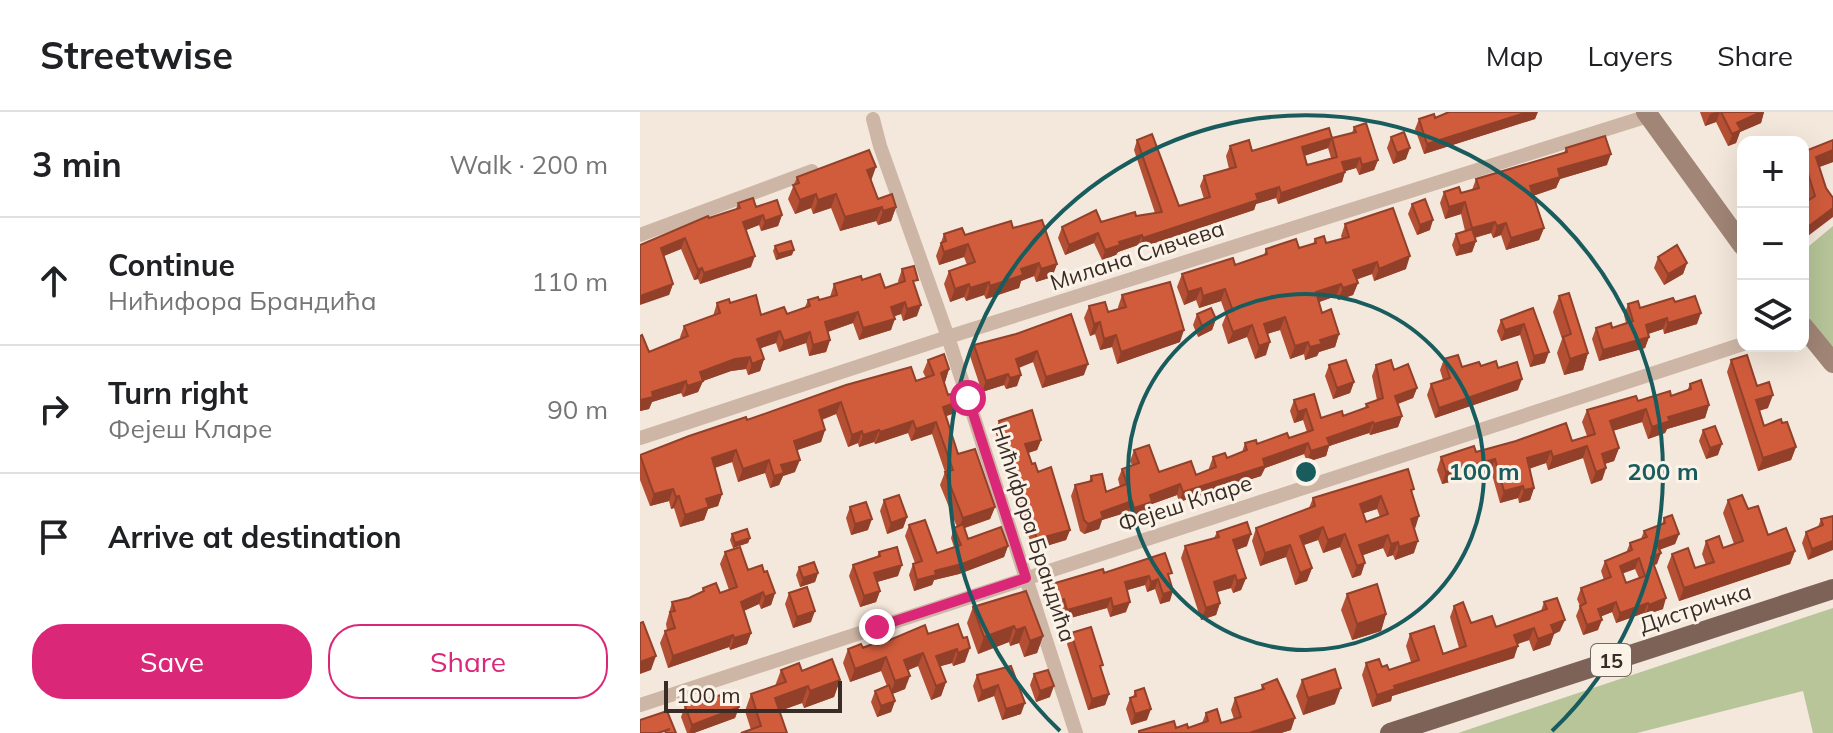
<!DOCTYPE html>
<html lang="en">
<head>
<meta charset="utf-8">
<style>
  :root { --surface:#fff; --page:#f6f6f6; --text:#202124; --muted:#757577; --line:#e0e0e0; --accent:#db2777 }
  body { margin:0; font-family:Mulish,sans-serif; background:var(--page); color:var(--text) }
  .controls { position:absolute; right:24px; top:24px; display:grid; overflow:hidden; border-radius:16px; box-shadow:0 8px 32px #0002 }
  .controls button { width:72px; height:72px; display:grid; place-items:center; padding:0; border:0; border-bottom:2px solid var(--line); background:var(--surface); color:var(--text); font:40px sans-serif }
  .scale { position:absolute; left:24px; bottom:20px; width:178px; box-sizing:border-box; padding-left:8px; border:4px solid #392c27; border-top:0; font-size:22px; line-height:28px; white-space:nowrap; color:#392c27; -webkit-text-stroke:6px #fbf2e8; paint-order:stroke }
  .stop { position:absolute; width:24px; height:24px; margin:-18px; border:6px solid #db2777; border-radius:50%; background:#fff }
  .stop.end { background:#db2777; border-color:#fff; box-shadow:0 2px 8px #0008 }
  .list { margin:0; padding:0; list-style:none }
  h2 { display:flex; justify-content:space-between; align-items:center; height:104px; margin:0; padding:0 32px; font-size:34px }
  h2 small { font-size:26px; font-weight:400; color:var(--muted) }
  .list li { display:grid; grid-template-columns:52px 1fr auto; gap:24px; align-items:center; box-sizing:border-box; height:128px; padding:0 32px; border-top:2px solid var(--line) }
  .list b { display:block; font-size:30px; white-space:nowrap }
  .list p { margin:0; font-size:26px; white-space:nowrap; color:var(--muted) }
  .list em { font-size:26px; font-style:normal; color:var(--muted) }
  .actions { display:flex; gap:16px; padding:24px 32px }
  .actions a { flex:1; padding:18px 0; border:2px solid var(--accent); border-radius:32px; text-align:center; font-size:28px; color:var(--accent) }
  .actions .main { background:var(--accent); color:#fff }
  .icon { flex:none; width:44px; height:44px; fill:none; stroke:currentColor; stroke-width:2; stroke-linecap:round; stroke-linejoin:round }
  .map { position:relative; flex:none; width:1193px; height:621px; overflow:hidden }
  header { display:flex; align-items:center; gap:48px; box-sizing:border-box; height:112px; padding:0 40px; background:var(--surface); border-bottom:2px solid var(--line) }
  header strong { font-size:38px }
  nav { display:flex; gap:44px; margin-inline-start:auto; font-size:28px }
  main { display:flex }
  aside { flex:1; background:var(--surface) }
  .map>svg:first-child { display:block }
  .green { fill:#b7c599 }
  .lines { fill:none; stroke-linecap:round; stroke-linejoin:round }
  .street { stroke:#cdb6a5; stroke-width:14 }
  .secondary { stroke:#a18576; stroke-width:20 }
  .primary { stroke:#7c6257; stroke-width:20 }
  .wall { fill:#b44f34; fill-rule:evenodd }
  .shaded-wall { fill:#92402a }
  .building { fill:#d15c3c; stroke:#92402a; stroke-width:2; fill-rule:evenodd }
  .route { stroke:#db2777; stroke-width:10 }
  .ring { fill:none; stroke:#195c5e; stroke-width:4 }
  .labels { text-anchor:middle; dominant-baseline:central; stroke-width:6; stroke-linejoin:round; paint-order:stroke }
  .shield { fill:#fbf2e8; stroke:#736761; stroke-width:2 }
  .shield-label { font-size:20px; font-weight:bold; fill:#392c27 }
  .street-label { font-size:22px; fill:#392c27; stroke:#fbf2e8 }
  .centre { fill:#195c5e; stroke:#fbf2e8; stroke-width:4 }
  .ring-label { font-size:24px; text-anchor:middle; font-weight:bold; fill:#195c5e; stroke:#fbf2e8; stroke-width:6; stroke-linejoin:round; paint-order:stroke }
</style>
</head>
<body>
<header>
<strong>Streetwise</strong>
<nav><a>Map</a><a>Layers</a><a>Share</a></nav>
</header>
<main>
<aside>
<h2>3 min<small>Walk · 200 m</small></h2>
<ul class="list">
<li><svg class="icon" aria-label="ahead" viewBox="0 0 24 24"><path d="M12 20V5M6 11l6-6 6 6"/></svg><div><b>Continue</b><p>Нићифора Брандића</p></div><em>110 m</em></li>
<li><svg class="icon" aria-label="right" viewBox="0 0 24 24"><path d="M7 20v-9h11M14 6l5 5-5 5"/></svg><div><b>Turn right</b><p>Фејеш Кларе</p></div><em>90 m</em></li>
<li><svg class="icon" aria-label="arrive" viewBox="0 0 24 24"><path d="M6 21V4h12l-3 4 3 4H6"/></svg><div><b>Arrive at destination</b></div></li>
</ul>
<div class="actions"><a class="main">Save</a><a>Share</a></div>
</aside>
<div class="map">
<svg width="1193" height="621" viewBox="0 0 1193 621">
  <rect width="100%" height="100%" fill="#f4e7db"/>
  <path class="green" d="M1193 114V238L1163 198V139Z
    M1193 496V621H1173L1163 579 997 621H818Z"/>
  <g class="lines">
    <path class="street" d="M233 7 240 34 308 225 436 621
      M0 123 172 59
      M0 326 308 225 1008 4
      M0 593 1103 232"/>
    <path class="secondary" d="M1006 0 1103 134
      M1163 214 1193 251"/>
    <path class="primary" d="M750 621 1193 477"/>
  </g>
  <path class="wall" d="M897 0 895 7 784 42 775 17 779 7Z
    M1060 0H1124L1121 11 1100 20 1096 31 1088 34 1076 10 1065 14Z
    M714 15 738 48 734 58 719 63 716 56 705 59 702 70 638 92 636 86 616 92 614 98 506 134 499 136 498 133 478 140 476 143 462 148 454 131 425 143 418 126 422 115 515 101 494 38 497 28 539 94 564 87 560 74 564 64 589 57 586 44 590 34 612 39 692 26 712 21ZM688 36 691 46 667 53 664 44Z
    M751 25 766 47 753 52 747 36Z
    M1193 28V50L1179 55 1186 76 1164 127 1163 92 1167 89 1163 75V40Z
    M926 36 967 53 920 67 916 76 893 84 904 116 899 128 866 138 861 123 853 126 851 121 835 126 836 129 832 140 816 144 812 133 816 122 825 119 821 102 805 107 800 91 804 80 821 81 832 78 836 67 924 41Z
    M157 65 231 68 238 87 256 95 251 109 238 113 236 109 200 119 191 96 173 102 171 96 155 102 148 87Z
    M98 91 116 95 142 103 138 114 121 119 119 113 106 118 111 155 60 172 58 167 54 168 41 137 23 144 33 172 29 183 0 133 96 97Z
    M772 92 790 118 777 123 768 102Z
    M705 112 766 157 734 169 732 162 716 168 718 171 713 183 698 188 696 184 679 190 682 201 699 222 695 235 679 240 677 244 665 248 664 242 650 247 640 218 627 222 626 243 615 247 607 225 588 232 582 213 586 203 581 189 559 196 556 188 544 193 537 175 542 162 595 153 624 143 626 137 659 136 673 132 675 127 686 131 702 127 701 124Z
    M373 116 417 152 412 165 396 170 394 164 381 169 379 176 346 187 344 183 326 189 324 185 310 190 304 172 309 159 327 153 324 145 299 153 296 144 304 122 325 123Z
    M135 134 152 143 136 148 133 139Z
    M1018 145 1047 151 1043 162 1024 173 1014 156Z
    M262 157 275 175 277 204 263 209 261 202 254 204 251 218 219 228 213 211 188 220 190 228 186 240 169 244 166 231 139 240 136 231 120 236 124 247 120 259 108 263 106 257 91 259 63 269 58 280 43 285 41 281 12 290 9 297 0 299V224L9 240 41 227 40 225 44 214 73 204 77 191H90L121 203 147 202 165 195 168 188H179L190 185 194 172 222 168 245 176 259 171 258 169Z
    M482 183 540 230 477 252 472 235 460 238 455 222 450 224 444 206 449 194 468 200 478 197V195Z
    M919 184 948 241 943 258 924 263 917 241 922 227 913 200Z
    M1035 190 1057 212 1024 222 1023 217 1008 222 1009 225 1005 236 959 249 952 227 956 216H972L986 211 984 203 988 192 1000 196Z
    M893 196 905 251 890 255 880 223 861 229 857 219 861 208Z
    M557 202 576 207 572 218 558 225 553 213Z
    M376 222 444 263 402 276 393 250 379 256 377 274 366 277 364 273 342 280 330 244 334 233Z
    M804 247 822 255 841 254 858 256 878 278 795 306 787 283 791 272 803 268 800 258Z
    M288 248 309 257 305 270H304L308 283 320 289 315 301 306 304 318 342 355 395 350 407 325 416 328 427 368 434 364 445 319 462 294 468 292 473 274 479 269 463 273 452 275 451 265 424 269 413 297 441 314 435 311 426 314 416 317 415 300 373 305 360 292 322 271 329 268 321 235 332 234 330 219 335 218 331 208 335 196 302 182 308 185 318 181 330 157 338 155 360 143 364 139 373 130 376 125 361 98 370 92 350 75 356 82 382 78 394 68 397 64 408 40 415 34 396 31 397 29 389 10 394 0 368V343L107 308 276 269 286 266 283 260Z
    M1091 248 1117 274 1128 296 1119 299 1124 314 1156 335 1151 348 1118 359 1087 260Z
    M689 253 714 270 710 281 693 287 685 264Z
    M736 253 754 258 777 276 773 286 758 292 762 304 758 315 730 323 729 321 689 334 686 344 667 350 664 342 625 356 621 364 539 390 537 383 512 392 509 400 490 406 488 400 462 408 459 417 444 422 440 419 431 384 435 373 449 370 451 364 466 380 480 375 478 367 482 357 492 353 490 349 494 338 519 360 556 363 569 358V356L573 345 587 346 602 340 605 331 617 332 649 326 667 320 663 308 654 311 650 299 654 288 681 306 703 304 725 296 726 292 737 288 732 264Z
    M1050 272 1069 293 1065 306 1027 317 1025 321 1008 327 1002 310 973 319 979 336 974 349 965 352 966 356 962 368 951 372 943 346 908 358 906 351 890 356 894 376 890 388 879 391 878 386 860 391 851 359 802 372 797 358 801 345 836 340 932 329 947 324 942 310 947 298 1031 284 1047 279Z
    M359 309 401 328 397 338 388 341 392 352 398 360 430 418 426 428 393 438 355 319Z
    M1063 318 1078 343 1066 347 1059 329Z
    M772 383 774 417V441L755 448 753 443 747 445 743 436 723 443 721 463 712 466 700 435 683 441 678 428 664 433 672 456 667 469 655 473 646 445 620 454 612 429 616 416 669 396 673 386ZM737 397 740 405 726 410 723 401Z
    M244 388 267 405 263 416 247 422 240 399Z
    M1088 388 1108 397 1128 423 1155 439 1150 452 1039 489 1027 455 1032 442 1055 456 1066 453 1062 442 1066 429 1083 436 1094 432 1083 401Z
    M210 395 228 418 211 423 206 406Z
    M1193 404 1168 448 1162 431 1166 420 1178 415 1181 407Z
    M1024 406 1039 422 1035 432 1019 438 1017 452 1014 453 1023 497 1005 503 1004 501 976 511 972 500 960 505 958 518 943 523 936 504 940 494 937 487 941 476 964 468 961 459 965 449 986 441 990 431 1001 427 1004 419 1022 412ZM995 457 999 466 986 471 982 461Z
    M577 420 607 434 596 438 606 466 601 478 593 481 591 476 577 480 580 491 576 503 561 508 541 446 545 434 574 426Z
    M92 422 110 426 108 431 93 436 90 428Z
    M85 440 108 458 124 460 135 481 131 493 121 497 119 492 104 499 111 521 107 532 90 538 89 535 28 556 20 531 25 519 27 518 26 512 32 490 49 486 62 480 63 476 80 481 89 478 80 452Z
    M239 440 258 464 237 470 240 479 236 490 220 495 209 464 213 453 237 445Z
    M525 441 530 489 520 492 515 477 507 480 505 473 487 478 486 500 470 505 467 496 423 508 420 497 414 499 409 482 412 472 464 461Z
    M159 455 178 461 175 470 160 475 156 463Z
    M386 479 403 524 397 541 384 545 379 531 370 534 369 530 338 542 327 511 333 495Z
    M149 481 171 510 153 516 145 492Z
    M707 482 746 502 741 519 712 528 701 498Z
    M904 490 920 519 914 522 910 533 893 539 889 528 877 532 874 546 752 584 751 589 732 595 722 563 726 551 749 558 771 550 766 534 770 522 803 542 819 536 810 505 814 494 831 511 856 515 901 499Z
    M318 512 325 550 313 554 312 551 300 554 306 570 301 584 291 588 278 554 268 558 265 577 252 582 255 589 251 600 237 605 231 590 235 579 247 574 241 559 210 570 203 551 208 537 288 522Z
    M431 521 461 559 469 582 465 593 448 598 427 532Z
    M371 554 381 602 362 608 354 584 338 590 333 574 337 563Z
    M141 558 162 559 200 568 194 585 164 596 162 591 139 599 147 621 111 618 105 599 111 582 135 574Z
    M394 562 410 585 396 590 390 573Z
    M662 568 695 592 663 603 656 584Z
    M622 573 651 618 641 621H498L499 619 548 616 562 611 566 601 581 611 594 607 591 598 595 586 621 578Z
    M495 579 507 608 491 613 486 597 490 586 493 585Z
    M45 594 99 595 95 606 54 621H47L41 605Z"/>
  <path class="shaded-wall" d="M888 0H898L895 7 784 42 787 32Z
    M1075 0H1080L1076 10 1065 14 1070 2Z
    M1121 0H1124L1121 11 1100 20 1096 31 1088 34 1097 11Z
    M692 26 688 36 658 46 662 35Z
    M770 36 766 47 753 52 757 41Z
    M1193 38V50L1171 58 1176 45Z
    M971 42 967 53 920 67 916 76 886 86 890 74 918 57Z
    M720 46 716 56 699 61 702 50Z
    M738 48 734 58 719 63 722 53Z
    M236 55 231 69 227 58Z
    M705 60 702 70 638 92 641 81Z
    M639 75 636 86 616 92 614 98 499 136 503 126 616 82Z
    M176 82 171 96 155 102 160 88Z
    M196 82 191 96 173 102 178 88Z
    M825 90 821 102 805 107 809 95Z
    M242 95 236 109 200 119 205 105Z
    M256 95 251 109 238 113 243 99Z
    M1193 96V105L1164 127 1169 114Z
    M123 103 119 113 99 121 103 110Z
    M142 103 138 114 121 119 125 109Z
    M793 108 790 118 777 123 780 113Z
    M855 110 851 121 828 127 832 116Z
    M866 111 861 123 853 126 857 114Z
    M904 116 899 128 866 138 871 126Z
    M458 121 454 131 425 143 429 133Z
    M502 123 498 133 478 140 476 143 462 148 465 138 479 130Z
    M45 126 41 137 17 147 21 136Z
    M836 129 832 140 816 144 820 134Z
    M328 132 324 145 299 153 304 140Z
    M154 138 152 143 136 148 138 142Z
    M115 144 111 155 60 172 64 161Z
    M770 144 766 157 734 169 739 157Z
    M737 150 732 162 708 170 713 158Z
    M399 151 394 164 381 169 379 176 346 187 350 174 381 157Z
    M1047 151 1043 162 1024 173 1028 162Z
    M417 152 412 165 396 170 401 157Z
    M62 156 58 167 54 168 58 158Z
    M349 170 344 183 326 189 330 176Z
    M718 171 713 183 698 188 703 176Z
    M33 172 29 183 0 193V184Z
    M329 172 324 185 310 190 315 177Z
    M701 172 696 184 671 193 676 180Z
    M561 176 556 188 544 193 548 180Z
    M585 177 581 189 559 196 563 184Z
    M265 190 261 202 247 207 251 195Z
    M281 193 277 204 263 209 267 197Z
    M218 200 213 211 181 222 185 210Z
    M1061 201 1057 212 1024 222 1028 211Z
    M645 205 640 218 620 224 624 212Z
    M1027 206 1023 217 1002 224 1006 213Z
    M255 207 251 218 219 228 223 216Z
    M576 207 572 218 558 225 562 214Z
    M460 210 455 222 450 224 454 212Z
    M884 212 880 223 861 229 865 218Z
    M612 213 607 225 588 232 593 220Z
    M544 218 540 230 477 252 481 240Z
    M140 219 136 231 113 239 117 227Z
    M170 220 166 231 139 240 144 229Z
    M699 222 695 235 679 240 677 244 665 248 670 235 680 228Z
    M476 223 472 235 460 238 464 227Z
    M1009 225 1005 236 959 249 963 238Z
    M190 228 186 240 169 244 173 233Z
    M630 230 626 243 615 247 619 234Z
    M668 230 664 242 650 247 655 234Z
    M397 239 393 250 372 258 376 247Z
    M909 240 905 251 890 255 894 244Z
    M948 241 943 258 924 263 930 247Z
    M110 245 106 257 91 259 63 269 58 280 43 285 47 274 60 260 95 247Z
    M124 247 120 259 108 263 112 252Z
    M448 252 444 263 402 276 406 265Z
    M309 257 305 270 296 273 301 261Z
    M368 262 364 273 342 280 346 269Z
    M381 263 377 274 366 277 370 266Z
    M882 267 878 278 795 306 799 296Z
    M46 269 41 281 12 290 9 297 0 299V288L12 280Z
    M714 270 710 281 693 287 697 276Z
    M777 276 773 286 751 294 755 284Z
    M1133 283 1128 296 1111 301 1116 288Z
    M320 289 315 301 298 307 303 295Z
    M201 290 196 302 174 310 179 298Z
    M1069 293 1065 306 1027 317 1025 321 1008 327 1012 315 1028 305Z
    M666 297 663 308 654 311 658 300Z
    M1006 297 1002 310 965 321 970 309Z
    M762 304 758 315 730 323 734 312Z
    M273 309 268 321 235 332 240 320Z
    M296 310 292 322 271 329 276 317Z
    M733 310 729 321 689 334 686 344 667 350 671 339 687 326Z
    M185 318 181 330 149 341 154 329Z
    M239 318 234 330 219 335 223 323Z
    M222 319 218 331 208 335 212 323Z
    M401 328 397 338 382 343 385 332Z
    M668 331 664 342 625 356 621 364 539 390 543 380 623 347Z
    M1082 332 1078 343 1066 347 1070 336Z
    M947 334 943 346 908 358 913 345Z
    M1156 335 1151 348 1118 359 1123 346Z
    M979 336 974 349 957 354 962 342Z
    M96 338 92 350 67 358 72 346Z
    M911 339 906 351 883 359 887 346Z
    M855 347 851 359 802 372 806 360Z
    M129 348 125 361 98 370 103 357Z
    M160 348 155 360 143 364 139 373 130 376 134 364 141 353Z
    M966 356 962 368 951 372 956 360Z
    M540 372 537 383 512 392 509 400 490 406 494 396 510 383Z
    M883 374 878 386 860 391 864 379Z
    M894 376 890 388 879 391 884 378Z
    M33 377 29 389 10 394 14 382Z
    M82 382 78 394 68 397 64 408 40 415 45 403 66 387Z
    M39 384 34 396 31 397 36 385Z
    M741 384 737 397 715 404 720 392Z
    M492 389 488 400 462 408 459 417 444 422 448 412 461 400Z
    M355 395 350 407 318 418 323 406Z
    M779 404 775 417 771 407Z
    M267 405 263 416 247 422 251 411Z
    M232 407 228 418 211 423 215 412Z
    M683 415 678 428 655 436 660 424Z
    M430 418 426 428 393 438 397 427Z
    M611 422 607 434 589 441 593 428Z
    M705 422 700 435 683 441 688 428Z
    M1039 422 1035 432 1013 440 1016 430Z
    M748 423 743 436 715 446 719 433Z
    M110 426 108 431 93 436 95 431Z
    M778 429 774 441 755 448 759 435Z
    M1193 429V438L1168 448 1172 437Z
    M758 430 753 443 747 445 751 432Z
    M650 433 646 445 620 454 625 441Z
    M368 434 364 445 319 462 294 468 292 473 274 479 277 468 295 459Z
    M1155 439 1150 452 1039 489 1044 476Z
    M1021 441 1017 452 1008 455 1011 445Z
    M999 446 995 457 976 464 980 454Z
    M725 451 721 463 712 466 717 454Z
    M262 453 258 464 230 472 234 461Z
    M672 456 667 469 655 473 660 461Z
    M178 461 175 470 160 475 163 466Z
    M595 463 591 476 570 482 574 470Z
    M509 464 505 473 481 480 485 470Z
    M606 466 601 478 593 481 597 469Z
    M518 467 515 477 507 480 511 470Z
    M240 479 236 490 220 495 224 484Z
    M533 479 530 489 520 492 523 482Z
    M123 480 119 492 96 502 101 490Z
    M135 481 131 493 121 497 125 485Z
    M471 486 467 496 423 508 427 498Z
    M1026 486 1023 497 1005 503 1009 493Z
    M424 487 420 497 414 499 418 489Z
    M490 490 486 500 470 505 473 495Z
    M976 490 972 500 954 507 958 497Z
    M580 491 576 503 561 508 566 496Z
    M1008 491 1004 501 976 511 980 501Z
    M175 499 171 510 153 516 157 505Z
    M746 502 741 519 712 528 717 512Z
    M925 508 920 519 914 522 910 533 893 539 898 527 911 513Z
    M962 508 958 518 943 523 947 513Z
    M374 514 369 530 338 542 344 525Z
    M385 515 379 531 370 534 376 518Z
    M894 516 889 528 870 535 874 523Z
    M111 521 107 532 90 538 94 526Z
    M93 523 89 535 28 556 33 544Z
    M403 524 397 541 384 545 390 529Z
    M878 534 874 546 752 584 751 589 732 595 737 583 754 574Z
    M330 536 325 550 313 554 318 541Z
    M317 537 312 551 291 557 296 544Z
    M283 541 278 554 259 562 264 548Z
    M16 544 11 558 0 562V550Z
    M246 545 241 559 210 570 215 557Z
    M270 564 265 577 250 583 255 569Z
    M200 568 194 585 164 596 170 579Z
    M306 570 301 584 291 588 296 574Z
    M358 573 354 584 338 590 342 579Z
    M168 574 162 591 129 603 135 586Z
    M414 574 410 585 396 590 400 579Z
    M701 576 695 592 663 603 668 586Z
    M469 582 465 593 448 598 452 587Z
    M255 589 251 600 237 605 241 594Z
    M385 591 381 602 362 608 366 597Z
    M99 595 95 606 54 621H49L52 613Z
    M511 597 507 608 491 613 495 602Z
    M655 606 651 618 641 621H609Z"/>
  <path class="building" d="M809 0H888L787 32 779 7 794 2 795 6Z
    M1081 0H1121L1097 11 1101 18 1092 22Z
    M726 11 738 48 722 53 720 46 702 50 705 60 641 81 639 75 616 82 618 88 509 124 503 126 502 123 479 130 480 133 465 138 458 121 429 133 422 115 456 98 461 110 495 100 496 104 522 100 497 28 512 22 539 94 570 85 564 64 596 55 590 34 609 28 612 39 689 16 692 26 716 20 714 15ZM692 26 697 45 667 53 662 35Z
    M764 20 770 36 757 41 751 25Z
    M965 24 971 42 918 57 920 65 890 74 904 116 871 126 866 111 857 114 855 110 832 116 825 90 809 95 804 80 819 75 821 81 839 76 836 67 927 40 926 36Z
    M1193 28V38L1176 45 1186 76 1193 86V96L1169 114 1163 107V92L1175 84 1165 52H1163V40Z
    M229 38 236 55 227 58 238 87 252 82 256 95 243 99 242 95 205 105 196 82 178 88 176 82 160 88 153 73 159 71 157 65Z
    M113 86 116 95 137 88 142 103 125 109 123 103 103 110 115 144 64 161 62 156 58 158 45 126 21 136 33 172 0 184V133L68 104 69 106 100 96 98 91Z
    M785 87 793 108 780 113 772 92Z
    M753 96 770 144 739 157 737 150 713 158 718 171 703 176 701 172 676 180 682 201 691 197 699 222 680 228 682 232 670 235 668 230 655 234 645 205 624 212 630 230 619 234 612 213 593 220 586 201 593 199 585 177 563 184 561 176 548 180 542 162 593 146 595 153 627 142 626 137 656 127 659 136 676 131 675 127 684 124 686 131 709 125 705 112Z
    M402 108 417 152 401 157 399 151 381 157 383 163 350 174 349 170 330 176 329 172 315 177 309 159 335 150 328 132 304 140 301 131 306 129 304 122 322 116 325 123 371 109 373 116Z
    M832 117 836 129 820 134 816 122Z
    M151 129 154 138 138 142 135 134Z
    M1037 133 1047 151 1028 162 1018 145Z
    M274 154 278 168 273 169 281 193 267 197 265 190 251 195 255 207 223 216 218 200 185 210 190 228 173 233 170 220 144 229 140 219 117 227 124 247 112 252 110 245 95 247 60 260 63 269 47 274 46 269 12 280 13 285 0 288V224L2 223 9 240 48 224 44 214 80 201 77 191 89 187 90 191 116 183 121 203 144 195 147 202 170 194 168 188 178 185 179 188 197 183 194 172 221 164 222 168 240 162 245 176 265 169 262 157Z
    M530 170 544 218 481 240 476 223 464 227 460 210 454 212 449 194 465 190 468 200 486 195 482 183Z
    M929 181 948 241 930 247 923 225 931 222 919 184Z
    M1055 184 1061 201 1028 211 1027 206 1006 213 1009 225 963 238 956 216 971 211 972 216 993 209 988 192 998 189 1000 196 1033 186 1035 190Z
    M571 196 576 207 562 214 557 202Z
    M893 196 909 240 894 244 884 212 865 218 861 208Z
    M431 202 448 252 406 265 397 239 376 247 381 263 370 266 368 262 346 269 334 233 376 222Z
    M304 242 309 257 301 261 308 283 317 280 320 289 303 295 318 342 335 337 355 395 323 406 305 360 313 358 296 310 276 317 273 309 240 320 239 318 223 323 222 319 212 323 201 290 179 298 185 318 154 329 160 348 141 353 144 361 134 364 129 348 103 357 96 338 72 346 82 382 66 387 69 395 45 403 39 384 36 385 33 377 14 382 0 343 49 324 106 305 107 308 206 273 271 255 276 269 294 263 288 248Z
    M818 243 822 255 839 250 841 254 856 249 858 256 877 250 882 267 799 296 791 272 810 266 804 247Z
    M1107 243 1117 274 1129 270 1133 283 1116 288 1124 314 1141 307 1142 311 1147 310 1156 335 1123 346 1091 248Z
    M706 248 714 270 697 276 689 253Z
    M751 248 754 258 768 252 777 276 755 284 762 304 734 312 733 310 687 326 690 333 671 339 668 331 623 347 625 354 543 380 540 372 510 383 512 390 494 396 492 389 461 400 463 406 448 412 444 408 435 373 452 369 451 364 462 362 466 380 487 372 482 357 499 351 494 338 509 333 519 360 551 349 556 363 576 355 573 345 585 341 587 346 607 338 605 331 616 328 617 332 647 321 649 326 673 318 666 297 658 300 654 288 674 282 681 306 702 299 703 304 728 295 726 292 743 286 736 253Z
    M1061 268 1069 293 1028 305 1030 309 1012 315 1006 297 970 309 979 336 962 342 966 356 956 360 947 334 913 345 911 339 887 346 894 376 884 378 883 374 864 379 855 347 806 360 801 345 834 334 836 340 876 329 926 311 932 329 955 322 947 298 996 284 998 289 1030 279 1031 284 1051 277 1050 272Z
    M392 298 401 328 385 332 392 352 395 351 398 360 411 355 430 418 397 427 359 309Z
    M1075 314 1082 332 1070 336 1063 318Z
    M768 357 774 377 771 378 779 404 771 407 778 429 759 435 758 430 751 432 748 423 719 433 725 451 717 454 705 422 688 428 683 415 660 424 672 456 660 461 650 433 625 441 616 416 675 394 673 386ZM741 384 748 402 726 410 720 392Z
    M259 383 267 405 251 411 244 388Z
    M1102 383 1108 397 1118 394 1128 423 1146 416 1155 439 1044 476 1032 442 1048 436 1055 456 1074 450 1066 429 1079 424 1083 436 1103 429 1088 388Z
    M226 390 232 407 215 412 210 395Z
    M1032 403 1039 422 1016 430 1021 441 1011 445 1026 486 1009 493 1008 491 980 501 976 490 958 497 962 508 947 513 940 494 946 491 941 476 971 465 965 449 992 438 990 431 1007 425 1004 419 1025 411 1024 406ZM999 446 1005 464 986 471 980 454Z
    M1193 404V429L1172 437 1166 420 1183 413 1181 407Z
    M285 408 297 441 321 433 314 416 323 412 328 427 361 415 368 434 322 452 298 458 295 459 296 463 277 468 273 452 282 449 269 413Z
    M607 410 611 422 593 428 606 466 597 469 595 463 574 470 580 491 566 496 545 434 579 425 577 420Z
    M107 417 110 426 95 431 92 422Z
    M100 435 108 458 122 453 124 460 127 459 135 481 125 485 123 480 101 490 111 521 94 526 93 523 33 544 25 519 35 516 30 500 35 499 32 490 49 486 64 479 63 476 76 471 80 481 97 475 85 440Z
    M257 435 262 453 234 461 240 479 224 484 213 453 240 444 239 440Z
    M525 441 532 461 528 462 533 479 523 482 518 467 511 470 509 464 485 470 490 490 473 495 471 486 427 498 424 487 418 489 412 472 463 457 464 461Z
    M174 450 178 461 163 466 159 455Z
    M737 472 746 502 717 512 707 482Z
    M167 475 175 499 157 505 149 481Z
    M386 479 403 524 390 529 385 515 376 518 374 514 344 525 333 495Z
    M917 486 925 508 911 513 914 521 898 527 894 516 874 523 878 534 754 574 755 577 737 583 726 551 739 547 742 555 747 553 749 558 779 548 770 522 794 514 803 542 826 534 814 494 823 490 831 511 852 504 856 515 907 497 904 490Z
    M3 510 16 544 0 550V511Z
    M318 512 323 526 327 525 330 536 318 541 317 537 296 544 306 570 296 574 283 541 264 548 270 564 255 569 246 545 215 557 208 537 221 532 223 536 237 530 238 533 285 513 288 522Z
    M451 515 463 553 460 554 469 582 452 587 431 521Z
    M192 547 200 568 170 579 168 574 135 586 147 621H101L121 614 111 582 146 570 141 558 159 551 162 559Z
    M371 554 385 591 366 597 358 573 342 579 337 563Z
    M695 557 701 576 668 586 662 568Z
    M408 558 414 574 400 579 394 562Z
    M637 567 655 606 609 621H499V619L534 609 536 616 547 612 548 616 568 609 566 601 577 597 581 611 601 605 595 586 624 577 622 573Z
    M249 573 255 589 241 594 235 579Z
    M504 576 511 597 495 602 490 586 496 584 495 579Z
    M94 579 99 595 52 613 45 594Z
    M27 599 36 621H26L25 619 30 617 18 621H0V608Z"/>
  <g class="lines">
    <path class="route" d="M237 515 386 466 328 286"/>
  </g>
  <g class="ring">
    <circle cx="666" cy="360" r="178"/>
    <path d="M420 619A357 357 0 1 1 912 619"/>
  </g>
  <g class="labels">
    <rect class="shield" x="951" y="532" width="40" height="32" rx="6"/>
    <g class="shield-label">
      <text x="971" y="548">15</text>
    </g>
    <g class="street-label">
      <text transform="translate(497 143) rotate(-18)">Милана Сивчева</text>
      <text transform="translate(545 391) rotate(-18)">Фејеш Кларе</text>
      <text transform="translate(394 421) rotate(72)">Нићифора Брандића</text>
      <text transform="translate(1055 496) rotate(-18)">Дистричка</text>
    </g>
  </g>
  <circle cx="666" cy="360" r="12" class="centre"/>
  <g class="ring-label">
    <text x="844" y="368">100 m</text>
    <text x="1023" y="368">200 m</text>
  </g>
</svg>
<div class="controls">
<button>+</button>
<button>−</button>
<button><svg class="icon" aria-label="layers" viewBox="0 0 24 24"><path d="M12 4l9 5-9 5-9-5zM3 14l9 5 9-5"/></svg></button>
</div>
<div class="scale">100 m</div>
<div class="stop" style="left:328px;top:286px"></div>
<div class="stop end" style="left:237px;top:515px"></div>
</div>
</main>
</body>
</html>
